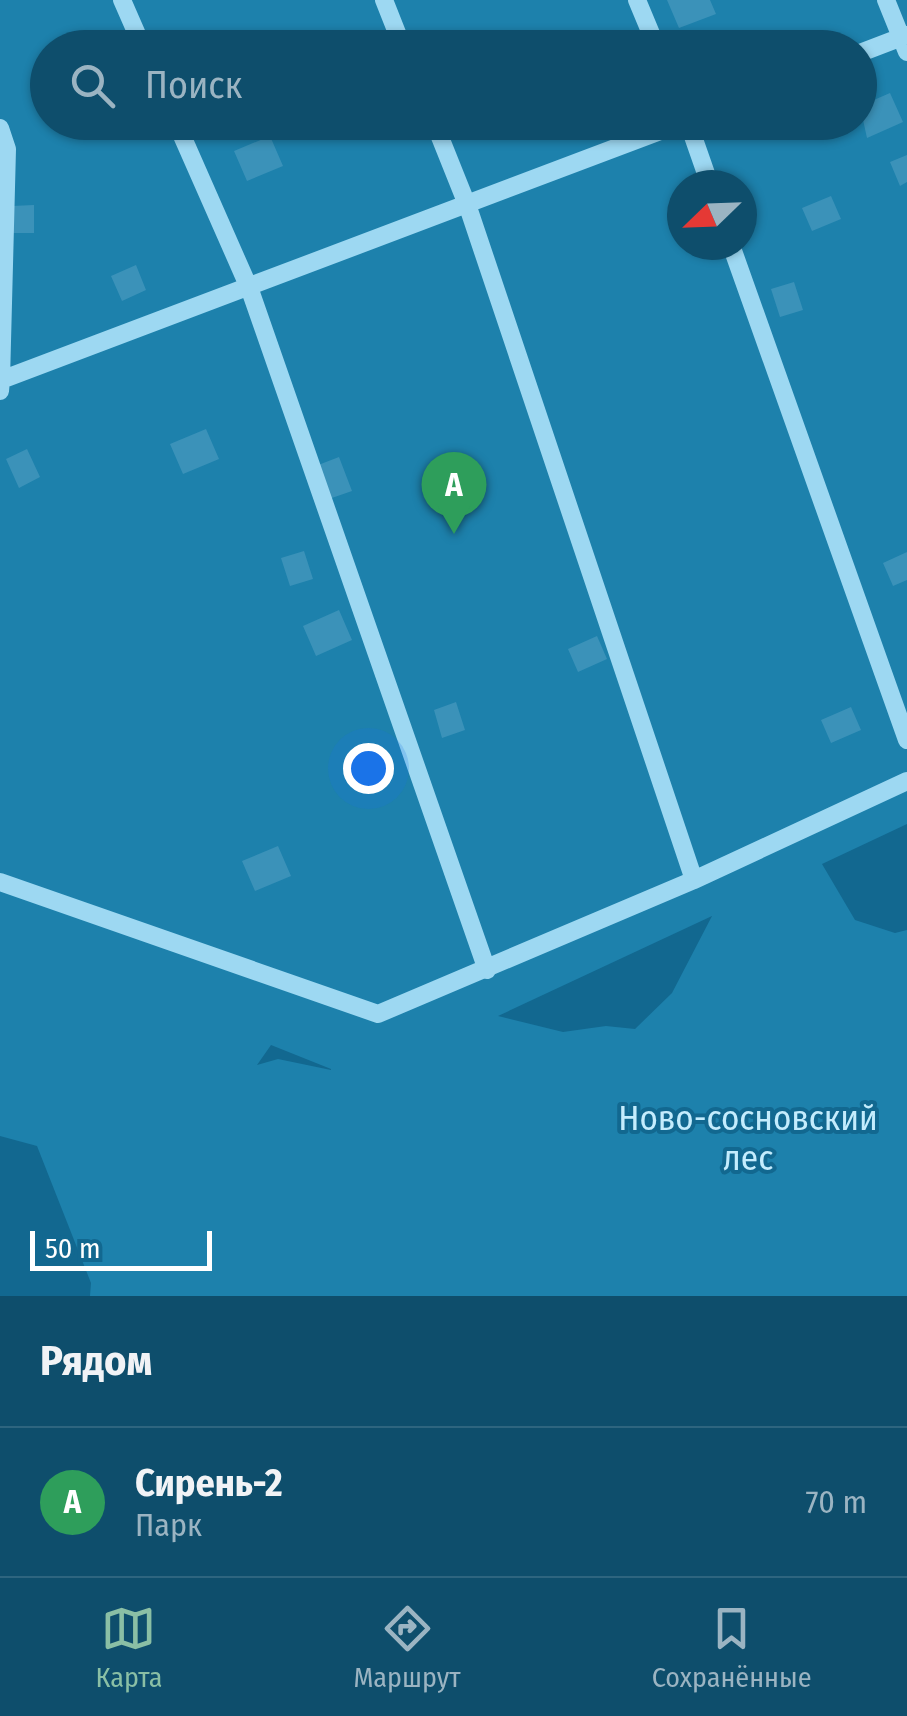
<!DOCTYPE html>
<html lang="ru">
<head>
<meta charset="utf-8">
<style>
  :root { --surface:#0e4e6c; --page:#1c5874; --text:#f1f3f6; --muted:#9bb4c2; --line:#2e657f; --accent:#8abfa5 }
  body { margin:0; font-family:"Fira Sans Condensed",sans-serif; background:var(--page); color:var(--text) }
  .compass { position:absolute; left:667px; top:170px; width:90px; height:90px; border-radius:50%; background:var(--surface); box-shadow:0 2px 8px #0004; rotate:247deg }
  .scale { position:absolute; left:30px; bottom:25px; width:182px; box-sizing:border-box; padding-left:10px; border:5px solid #fff; border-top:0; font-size:28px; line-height:35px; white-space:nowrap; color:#fff; -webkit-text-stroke:8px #126890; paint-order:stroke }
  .you { position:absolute; left:368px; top:768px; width:35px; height:35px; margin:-25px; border:8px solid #fff; border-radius:50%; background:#1a73e8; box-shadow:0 0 0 15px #1a73e833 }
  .badge { display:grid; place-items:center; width:65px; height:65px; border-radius:50%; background:var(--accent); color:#fff; font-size:32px; font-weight:700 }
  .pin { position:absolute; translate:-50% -82px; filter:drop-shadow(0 2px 5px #0008) }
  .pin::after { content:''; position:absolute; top:52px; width:35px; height:30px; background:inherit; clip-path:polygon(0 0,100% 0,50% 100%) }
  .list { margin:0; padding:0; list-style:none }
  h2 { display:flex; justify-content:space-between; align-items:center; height:130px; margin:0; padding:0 40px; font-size:42px }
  h2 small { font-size:32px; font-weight:400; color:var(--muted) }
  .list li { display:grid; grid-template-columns:65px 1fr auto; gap:30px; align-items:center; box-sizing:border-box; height:150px; padding:0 40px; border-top:2px solid var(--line) }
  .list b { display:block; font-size:38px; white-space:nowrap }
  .list p { margin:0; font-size:32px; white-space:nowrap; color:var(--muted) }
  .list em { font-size:32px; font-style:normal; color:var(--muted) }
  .icon { flex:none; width:55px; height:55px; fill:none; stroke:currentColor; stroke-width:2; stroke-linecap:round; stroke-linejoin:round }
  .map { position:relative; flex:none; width:907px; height:1296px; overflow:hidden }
  .search { position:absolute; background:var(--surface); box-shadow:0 2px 8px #0004; left:30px; right:30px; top:30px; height:110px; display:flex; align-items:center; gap:25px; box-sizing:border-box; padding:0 35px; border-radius:55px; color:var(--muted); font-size:38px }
  .sheet { height:280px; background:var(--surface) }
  nav { display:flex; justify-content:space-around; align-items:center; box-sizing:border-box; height:140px; border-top:2px solid var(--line); background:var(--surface); font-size:28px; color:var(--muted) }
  nav a { display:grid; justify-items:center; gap:5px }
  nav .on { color:var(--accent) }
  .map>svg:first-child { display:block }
  .green { fill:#1d81ac; fill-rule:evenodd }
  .building { fill:#3b92b9 }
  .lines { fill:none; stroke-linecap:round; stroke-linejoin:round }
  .minor { stroke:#9dd8f2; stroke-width:18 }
  .labels { text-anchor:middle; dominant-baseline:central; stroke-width:8; stroke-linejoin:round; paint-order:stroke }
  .park-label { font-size:35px; fill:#c4ecfd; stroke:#126890 }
</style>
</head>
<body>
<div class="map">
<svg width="907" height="1296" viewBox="0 0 907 1296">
  <rect width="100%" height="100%" fill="#126890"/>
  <path class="green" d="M0 0H907V824L822 864 855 920 895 933 907 930V1296H90L91 1283 37 1146 0 1136ZM48 48H860V122H48ZM682 185H742V245H682ZM712 916 672 993 635 1029 606 1026 563 1032 498 1016ZM271 1045 331 1069V1070L278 1059 257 1065Z"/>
  <path class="building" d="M667 0H710L716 14 679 28Z
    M890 93 903 122 867 138 860 106Z
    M270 136 283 166 247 181 234 151Z
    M907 155V182L900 186 890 162Z
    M831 196 841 219 812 231 802 208Z
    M34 205V233H13L12 206Z
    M136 265 146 290 122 301 111 276Z
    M794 282 803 310 780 317 771 289Z
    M206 429 219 459 183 474 170 444Z
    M27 449 40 477 19 488 6 459Z
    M339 457 352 491 326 500 313 467Z
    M304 551 313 579 290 586 281 558Z
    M907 552V580L893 586 883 563Z
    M339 610 352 640 316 656 303 626Z
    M597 636 607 659 578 672 568 649Z
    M456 702 465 730 442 738 434 710Z
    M851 707 861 730 831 743 821 720Z
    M278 846 291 876 255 891 242 861Z"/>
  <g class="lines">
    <path class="minor" d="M122 0 143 48
      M384 0 403 48
      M637 0 657 48
      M886 0 907 52
      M860 53 907 35
      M176 122 250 290 487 970
      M688 122 710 185
      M0 128 7 149 1 380
      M731 245 907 740
      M0 391 1 380 684 122
      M694 880 907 781
      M0 882 378 1014 694 880 468 207 434 122"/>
  </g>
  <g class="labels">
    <g class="park-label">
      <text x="748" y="1118">Ново-сосновский<tspan x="748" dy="40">лес</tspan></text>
    </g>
  </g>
</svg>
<svg class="compass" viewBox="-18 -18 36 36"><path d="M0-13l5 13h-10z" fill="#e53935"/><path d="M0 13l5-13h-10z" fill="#9bb4c2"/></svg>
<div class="scale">50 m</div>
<div class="you"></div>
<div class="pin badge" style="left:454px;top:534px;background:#2e9e5b">A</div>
<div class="search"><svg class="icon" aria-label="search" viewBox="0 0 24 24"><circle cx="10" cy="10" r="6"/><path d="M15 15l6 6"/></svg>Поиск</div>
</div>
<section class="sheet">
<h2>Рядом<small></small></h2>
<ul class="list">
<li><span class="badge" style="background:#2e9e5b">A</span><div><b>Сирень-2</b><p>Парк</p></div><em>70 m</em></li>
</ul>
</section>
<nav>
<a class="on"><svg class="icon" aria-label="map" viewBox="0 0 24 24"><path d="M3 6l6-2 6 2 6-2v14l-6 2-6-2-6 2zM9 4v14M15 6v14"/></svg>Карта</a>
<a><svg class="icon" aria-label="directions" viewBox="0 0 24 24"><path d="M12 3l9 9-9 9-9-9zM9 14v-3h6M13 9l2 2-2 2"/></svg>Маршрут</a>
<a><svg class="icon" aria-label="saved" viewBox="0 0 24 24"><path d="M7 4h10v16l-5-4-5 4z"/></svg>Сохранённые</a>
</nav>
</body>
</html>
